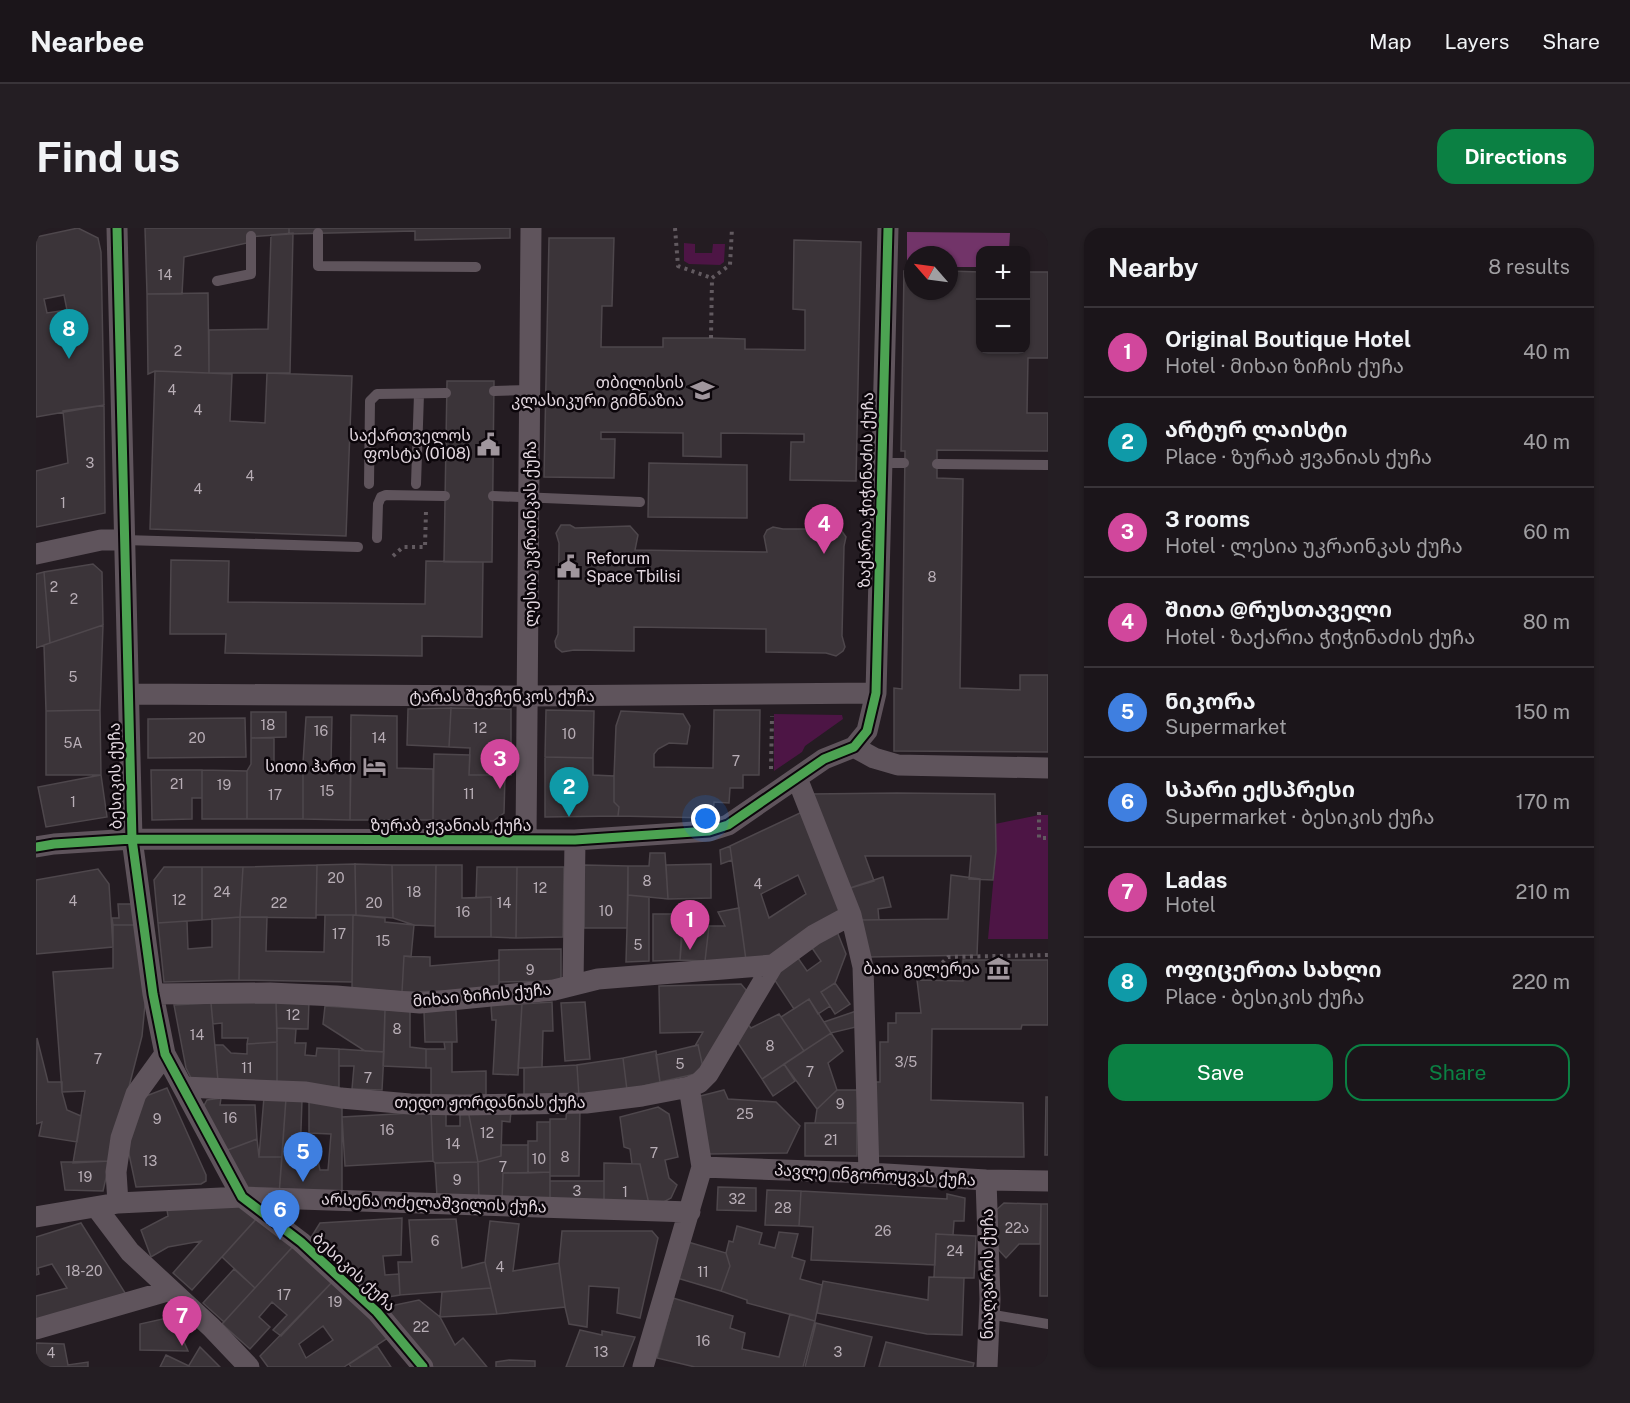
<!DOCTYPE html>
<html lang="en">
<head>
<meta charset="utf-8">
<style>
  :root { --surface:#1b151a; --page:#241e23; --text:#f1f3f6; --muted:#a09fa2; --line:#393439; --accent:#0b8043 }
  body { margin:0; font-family:"Public Sans","Noto Sans Georgian",sans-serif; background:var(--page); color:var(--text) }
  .controls { position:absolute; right:18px; top:18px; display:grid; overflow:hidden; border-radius:12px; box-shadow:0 2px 4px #0004 }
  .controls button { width:54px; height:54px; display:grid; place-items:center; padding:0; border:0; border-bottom:2px solid var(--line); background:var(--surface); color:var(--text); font:30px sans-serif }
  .compass { position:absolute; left:868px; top:18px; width:54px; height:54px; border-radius:50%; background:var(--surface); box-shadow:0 2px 4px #0004; rotate:298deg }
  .you { position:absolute; left:670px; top:591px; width:21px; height:21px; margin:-15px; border:4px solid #fff; border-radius:50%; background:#1a73e8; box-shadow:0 0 0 9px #1a73e833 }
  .badge { display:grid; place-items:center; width:39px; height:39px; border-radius:50%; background:var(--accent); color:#fff; font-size:20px; font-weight:700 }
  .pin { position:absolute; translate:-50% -50px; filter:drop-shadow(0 2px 3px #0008) }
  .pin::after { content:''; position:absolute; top:32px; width:21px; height:18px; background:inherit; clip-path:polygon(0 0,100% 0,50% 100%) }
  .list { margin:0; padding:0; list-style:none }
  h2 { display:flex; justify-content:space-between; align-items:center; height:78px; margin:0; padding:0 24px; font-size:26px }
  h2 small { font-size:20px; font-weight:400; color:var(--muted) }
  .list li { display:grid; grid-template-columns:39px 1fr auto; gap:18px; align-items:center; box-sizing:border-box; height:90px; padding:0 24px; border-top:2px solid var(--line) }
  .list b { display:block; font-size:22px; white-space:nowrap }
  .list p { margin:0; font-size:20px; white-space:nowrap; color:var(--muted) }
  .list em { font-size:20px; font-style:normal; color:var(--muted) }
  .actions { display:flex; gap:12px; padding:18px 24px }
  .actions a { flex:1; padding:14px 0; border:2px solid var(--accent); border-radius:18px; text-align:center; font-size:21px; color:var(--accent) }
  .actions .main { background:var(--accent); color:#fff }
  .map { position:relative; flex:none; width:1012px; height:1139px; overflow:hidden; border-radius:18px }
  header { display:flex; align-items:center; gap:36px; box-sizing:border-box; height:84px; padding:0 30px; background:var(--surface); border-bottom:2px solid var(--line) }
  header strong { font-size:28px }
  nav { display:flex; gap:33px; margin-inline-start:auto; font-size:21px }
  .intro { display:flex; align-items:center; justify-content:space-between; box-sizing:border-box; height:144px; padding:0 36px }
  h1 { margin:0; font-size:42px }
  .button { padding:15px 27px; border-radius:18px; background:var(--accent); color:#fff; font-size:21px; font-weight:700 }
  main { display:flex; gap:36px; padding:0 36px }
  aside { flex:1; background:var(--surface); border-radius:18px; box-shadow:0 2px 4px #0004 }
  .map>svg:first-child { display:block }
  .green { fill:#4d1545 }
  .water { fill:#723469 }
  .building { fill:#3b3439; stroke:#4e474c; stroke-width:1.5; fill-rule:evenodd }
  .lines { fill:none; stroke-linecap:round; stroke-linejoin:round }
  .path { stroke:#625a60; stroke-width:4; stroke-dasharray:3 4.5; stroke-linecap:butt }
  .lane { stroke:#5f545c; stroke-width:10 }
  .street { stroke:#5f545c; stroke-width:21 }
  .cycleway-casing { stroke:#0c060b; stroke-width:13 }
  .cycleway { stroke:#4ca352; stroke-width:9 }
  .labels { text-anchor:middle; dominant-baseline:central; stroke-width:5; stroke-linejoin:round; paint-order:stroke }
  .number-label { font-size:14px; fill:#b8aeb6 }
  .poi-label { font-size:16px; fill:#e2d7df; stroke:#0c060b; text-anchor:end }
  .street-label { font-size:16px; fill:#e2d7df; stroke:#0c060b }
</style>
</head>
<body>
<header>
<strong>Nearbee</strong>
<nav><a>Map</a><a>Layers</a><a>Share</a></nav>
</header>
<div class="intro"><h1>Find us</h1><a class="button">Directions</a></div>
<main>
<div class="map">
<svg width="1012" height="1139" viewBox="0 0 1012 1139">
  <rect width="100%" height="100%" fill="#241c22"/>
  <path class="green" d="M648 15 659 16V25H676L677 16H689L688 34 684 37 653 36 648 33Z
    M738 486 806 487 807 491 769 518 766 524 738 543Z
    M1003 587H1012V711H952L960 623 959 596Z"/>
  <path class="water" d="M871 4 974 5 973 22H945L944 39H913V27H877V39H871Z"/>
  <path class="building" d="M42 0 62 10 65 24 68 177 0 189V9ZM28 67 31 82 11 85 8 71Z
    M109 0H253V6L211 9V15L148 29 146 66H111Z
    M253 0H474V10L379 12V3L253 6Z
    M257 5 254 145H173V102L232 101 235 7Z
    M513 10H578L576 78H566L565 119H627V110H675L709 111V121L769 122V82L757 81 758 12 825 14 820 253 754 252 755 214H768V206L685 205V229L647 228V205L565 204V211H579L578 250 508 249Z
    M868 43H877V63H913V43L945 44V122H990V44H1012V130H992L991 185H1012V223L901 222V250L927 251 924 460 984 462V447H1012V524L858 523V460L866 461 869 223H865Z
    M172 65 173 145 119 143 112 146 111 66Z
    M119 143 196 146 194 193 229 195 231 145 316 148 310 308 114 301Z
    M411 153H458L456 334H408Z
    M68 177 69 285 0 299V243L32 235 27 183Z
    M613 235 711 237V290L612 289Z
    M525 297H534L539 300 594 298 602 307 599 322 731 324 728 308 731 302 737 299 747 301H792L803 299 810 309 808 318 806 408 809 419 807 423 800 428 790 425 730 424V401L598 399V423L538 422 526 424 520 419 519 413 522 406 523 315 520 305Z
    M135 332 193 333 192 374 389 376 390 333 447 334 446 409 386 408V428L189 425 190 406H134Z
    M57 336 66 344 67 397 14 415 8 344Z
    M8 344 14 415 0 420V346Z
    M67 397 64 482 10 483 8 417Z
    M415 480 475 481V547H433L434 520 413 519Z
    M415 480 413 519 371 517 372 481Z
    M64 482 65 547H10V483Z
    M510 482 558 483 557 530 509 529Z
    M678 482H724L723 547H707V560H694L693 575 678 574 677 590 582 588 583 579 578 574V548L580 498 585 483 647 486 654 498 651 516 633 515 622 521 618 526V539L677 540Z
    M215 484H250V509L215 510Z
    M315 487 361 488V540L397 541V592H314Z
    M270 489H296L295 535H315L314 592 267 591V535Z
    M209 490 210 529 112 530V491Z
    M215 510H238V535H267V591H211V543L215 536Z
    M398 526 434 527 433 547H469L468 585 457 593 397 592Z
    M509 529 557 530V547L578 548V574L583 579 582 588 509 589Z
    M115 542H166V570H156V591L116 592Z
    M166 542 211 543V591H166Z
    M65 547 71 589 10 599 2 559Z
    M861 565 959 566 960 623 957 652 933 651 935 628H829L838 653 811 661 775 566Z
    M766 584 807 686 746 728 710 732 694 618ZM762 647 770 666 733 690 725 666Z
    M694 618 696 632 685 636 684 622Z
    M614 625H629L632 671 592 667V638H613Z
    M319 636 356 637 357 690 320 687Z
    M319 636 320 687H280L281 637Z
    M675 636V670L632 671 630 637Z
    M281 637 280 690 204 689 207 639Z
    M356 637H400L399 698 378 697 357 690Z
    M400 637H426V670L455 669V709H399Z
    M548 637 592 638 591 700H548Z
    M128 639H166V692L122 695 118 652Z
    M166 639H207L204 689 166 692Z
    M441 639H481L480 710 455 709V669L440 670Z
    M481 639H528L527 709 480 710Z
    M62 641 73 656 77 719 0 726V652Z
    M915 647 944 651 941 727 833 729 824 692 912 691Z
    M847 649 855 679 842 681 843 692H824L811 661Z
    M592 667 613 669V733L590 734Z
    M82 676H98L99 697H77L76 690H83Z
    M703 680 710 732 669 733 673 698H689L682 684Z
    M617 686H648L644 732 617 733Z
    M289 687H317L316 754 203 752 204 689H231L230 723 288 724Z
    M317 687 349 690V694L378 697 375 729 368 728 366 764 316 760Z
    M204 689 203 752 128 754 122 695 151 693 152 721 176 719V691Z
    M646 695 673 698 669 733 644 732Z
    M77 697H99L110 766 106 808 74 933 37 935 49 863 26 864 17 744 77 740Z
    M800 701 810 726 799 755 785 764 794 778 782 786 773 771 758 781 736 748 762 730 771 743 785 733 774 717Z
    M525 721V753L463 754V722Z
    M368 728 394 729V738L463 732V759L411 763 366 764Z
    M927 732H1012V797H986L985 801H896L895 872 987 875 988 929 840 928 838 854H844V814H852V795H860V785H885L881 752 927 753Z
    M799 755 814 776 799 786 785 764Z
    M705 756 711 763 668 844 662 817 659 818 667 804 624 805 623 758Z
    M773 771 795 805 768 823 745 789Z
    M240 773H273L272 801 241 800Z
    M240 773 241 814 211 816 212 810H186V795L177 796 175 775Z
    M516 774 517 803H507L506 839 482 840 486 776Z
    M549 774 554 831 529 833 525 775Z
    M175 775 182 853 157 854 150 840 138 777Z
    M486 776 482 847 457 846 460 792H456L455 777Z
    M289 778 349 782 348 824 329 823 287 796Z
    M349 782 374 783V819L390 821V840L347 838Z
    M420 782 421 814H389L388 783Z
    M823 782 824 798 795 805 788 794Z
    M743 786 768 823 726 851 700 812 711 795 715 800Z
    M241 800 260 801 259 815H270L269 827 280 828 281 820 303 821V859L241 856Z
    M795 805 807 823 792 835 801 862 781 881 748 836Z
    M1 810 12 854H26V864L31 882 45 888 41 914 3 908 6 894 0 896Z
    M241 814V856L182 853 179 817H187L195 825 211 826V816Z
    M408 814H416V844L450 843V869H395V840H390V821H409Z
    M662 817 668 844 624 854 620 827Z
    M303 821 348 824 346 862 316 861 318 838H303Z
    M620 823 624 854 591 862 587 830Z
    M587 830 591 862 543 869 541 837Z
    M748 836 759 853 737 868 726 851Z
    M541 837 543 869 488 870V840Z
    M131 860 170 947V953L165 956 100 959 90 912 102 871Z
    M688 862 692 871 740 874 764 898 751 925 672 926 664 868Z
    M801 862H822L821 895H779L781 881Z
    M228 869 250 870 246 929H223Z
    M1010 869H1012V927H1009Z
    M185 870 184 877H219L221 911 189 923 165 883 171 872Z
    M250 870 266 872 264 931 281 928 284 942H292L295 906 273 905V871L306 876V968L243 967Z
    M531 877 544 878 543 948H514V891H530Z
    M622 879 633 886 642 929 629 932 633 950 641 957 635 970 624 976H613L604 936H596L594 921 588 919 584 889Z
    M410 882V898H424V882H432L442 934 399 935 397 933 395 884Z
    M432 882 475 883 474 894 466 893 465 928 442 934Z
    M395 884 397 933 309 938 306 889Z
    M501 894H514V944L492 945V913H501Z
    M769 895H821V928H769Z
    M221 911 223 929H246L243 967 208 965 189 923Z
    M465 917H492V945H467L466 972H443L442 934 465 928Z
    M74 933 67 963 29 962 25 934Z
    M442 934 443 972 401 968 399 935Z
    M568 935 604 936 613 976 568 975Z
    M514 944V974L466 972 467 945Z
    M514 953H568V975L514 974Z
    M682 959 720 960V983L681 982Z
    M731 962 765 963 763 998 729 997Z
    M765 963 911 971V966L929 970 928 993H918L917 1007 900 1006 899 1037 775 1032 777 999 763 998Z
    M203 971 222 989 156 1062 137 1045 165 1013 132 1019 115 1029 105 1002 132 988 131 982Z
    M968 975 1005 976 1004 1016H983L970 1030 958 1017V984Z
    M1005 976H1012V1068H1004Z
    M224 987 261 1014 219 1060 186 1029Z
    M366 990 365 1027 347 1028 349 1047 363 1046 364 1067 339 1071 274 1011 284 995Z
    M420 991 426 1040 449 1034 455 1060 364 1067 362 1034H376L373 992Z
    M454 993 483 996 477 1043 523 1035 529 1079 461 1086 449 1034Z
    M45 995 91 1068 0 1094V1068L31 1060 16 1036 2 1040 3 1046 0 1047V1009Z
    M701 998 726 1005 723 1016 739 1020 743 1004 762 1006 756 1029 769 1033 764 1051 786 1057 779 1093 711 1075V1072L685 1063 694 1038 690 1025 693 1013 697 1014Z
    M526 1003H616L622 1010 604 1090 581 1085 583 1060 553 1058 551 1099 533 1096 529 1079 523 1035Z
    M900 1006 940 1008 938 1050 898 1049Z
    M261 1014 300 1050 245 1108 237 1102 251 1087 236 1074 223 1089 234 1099 214 1121 186 1096Z
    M652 1014 690 1025 694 1038 685 1063 641 1050Z
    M198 1041 219 1060 188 1094 167 1075Z
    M893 1049 928 1050 926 1107 891 1106 781 1085 787 1053 892 1072Z
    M300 1050 353 1109 308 1139H232L224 1128ZM287 1098 297 1112 270 1130 263 1116Z
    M455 1060 461 1086 404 1089 406 1064Z
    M637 1070 697 1088 694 1100 709 1105 706 1121 743 1129 754 1086 779 1093 767 1139H659L621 1130Z
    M383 1072 404 1089 419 1117 427 1110 451 1139H390L345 1080Z
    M131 1090 143 1103 152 1123 104 1122V1096Z
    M780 1095 836 1109 828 1139H769Z
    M544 1102 566 1107V1103L599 1109 587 1139H530Z
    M850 1114 938 1135 937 1139H843Z
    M0 1115 28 1116 32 1137 52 1134V1139H0Z
    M341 1118 355 1139H315L313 1136Z
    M164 1119 184 1139H152Z
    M130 1127 153 1138 152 1139H124Z
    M473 1132 499 1133V1139H460V1134Z"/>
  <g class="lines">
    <path class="path" d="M639 0 642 38 676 50
      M676 50 694 37 696 0
      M675 110 676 50
      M357 328 367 319H389L390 283
      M735 541 736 488
      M1003 584V610H1012
      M901 740 912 729 1012 727"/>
    <path class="lane" d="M282 5V38L440 39
      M181 53 215 46V8
      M458 163 494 162
      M846 235H868
      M901 236 1012 237
      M333 256 334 173 341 166 410 165
      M380 256 383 166
      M457 268 604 274
      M341 310 342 276 345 269 350 267 409 268
      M89 312 322 319
      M952 1086 1012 1096"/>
    <path class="street" d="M81 0 96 611 117 766 129 826 206 969 265 1014 341 1084 387 1139
      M0 326 65 312H89
      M93 466 493 468 840 465
      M818 519 838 530 862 537 1012 540
      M761 550 815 687 827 739 833 945
      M490 612 495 0
      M0 619 18 616 96 611 539 612 673 603 692 597 788 531 818 519 831 503 840 465 852 0
      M537 757 539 612
      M117 766 234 765 300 768 384 775 518 762 562 751 737 737
      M147 859 270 864 305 870 374 876 426 877 550 875 606 868 653 859 663 855 672 846 737 737 778 707 815 687
      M666 939 833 945 950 952 1012 953
      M950 952 954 1071 951 1139
      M82 975 80 944 85 910 100 866 129 826
      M60 979 94 1024 175 1099 213 1139
      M0 989 82 975 206 969 654 984
      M0 1101 135 1062
      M607 1139 666 939 653 859"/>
    <defs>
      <path id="cycleway" d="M81 0 96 611 117 766 129 826 206 969 265 1014 341 1084 387 1139
        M0 619 18 616 96 611 539 612 673 603 692 597 788 531 818 519 831 503 840 465 852 0"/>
    </defs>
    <use href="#cycleway" class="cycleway-casing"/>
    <use href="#cycleway" class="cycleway"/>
  </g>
  <defs>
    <symbol id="school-bare" viewBox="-9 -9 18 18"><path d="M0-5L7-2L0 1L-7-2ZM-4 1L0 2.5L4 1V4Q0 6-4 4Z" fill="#a0969d" stroke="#0c060b" stroke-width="2.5" paint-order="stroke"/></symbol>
    <symbol id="civic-bare" viewBox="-9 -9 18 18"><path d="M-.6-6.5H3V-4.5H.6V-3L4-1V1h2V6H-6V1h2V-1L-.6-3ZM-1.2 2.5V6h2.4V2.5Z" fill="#a0969d" stroke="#0c060b" stroke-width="2.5" paint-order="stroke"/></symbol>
    <symbol id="hotel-bare" viewBox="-9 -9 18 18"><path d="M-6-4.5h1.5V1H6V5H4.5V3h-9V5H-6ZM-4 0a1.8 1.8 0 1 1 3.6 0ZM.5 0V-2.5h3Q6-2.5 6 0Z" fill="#a0969d" stroke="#0c060b" stroke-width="2.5" paint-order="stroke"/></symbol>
    <symbol id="museum-bare" viewBox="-9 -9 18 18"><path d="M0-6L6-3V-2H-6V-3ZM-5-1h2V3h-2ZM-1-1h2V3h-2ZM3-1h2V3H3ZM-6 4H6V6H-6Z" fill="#a0969d" stroke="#0c060b" stroke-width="2.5" paint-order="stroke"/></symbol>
  </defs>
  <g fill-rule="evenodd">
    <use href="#school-bare" x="650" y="146" width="33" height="33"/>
    <use href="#civic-bare" x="436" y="200" width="33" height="33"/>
    <use href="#civic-bare" x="516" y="322" width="33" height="33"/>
    <use href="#hotel-bare" x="322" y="522" width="33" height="33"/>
    <use href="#museum-bare" x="946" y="724" width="33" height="33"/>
  </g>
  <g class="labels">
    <g class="number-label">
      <text x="129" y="47">14</text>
      <text x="142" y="123">2</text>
      <text x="136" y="162">4</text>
      <text x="162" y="182">4</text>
      <text x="54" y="235">3</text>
      <text x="214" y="248">4</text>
      <text x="162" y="261">4</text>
      <text x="27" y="275">1</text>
      <text x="896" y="349">8</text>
      <text x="18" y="359">2</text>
      <text x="38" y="371">2</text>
      <text x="37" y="449">5</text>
      <text x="232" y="497">18</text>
      <text x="444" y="500">12</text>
      <text x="285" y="503">16</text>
      <text x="533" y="506">10</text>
      <text x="161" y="510">20</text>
      <text x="343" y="510">14</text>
      <text x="37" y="515">5A</text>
      <text x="700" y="533">7</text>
      <text x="141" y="556">21</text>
      <text x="188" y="557">19</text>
      <text x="291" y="563">15</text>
      <text x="433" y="566">11</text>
      <text x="239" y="567">17</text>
      <text x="37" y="574">1</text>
      <text x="300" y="650">20</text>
      <text x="611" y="653">8</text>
      <text x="722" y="656">4</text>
      <text x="504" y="660">12</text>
      <text x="186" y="664">24</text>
      <text x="378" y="664">18</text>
      <text x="143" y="672">12</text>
      <text x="37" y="673">4</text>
      <text x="243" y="675">22</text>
      <text x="338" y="675">20</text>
      <text x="468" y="675">14</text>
      <text x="570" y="683">10</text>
      <text x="427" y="684">16</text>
      <text x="303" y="706">17</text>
      <text x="347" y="713">15</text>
      <text x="602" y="717">5</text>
      <text x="494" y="742">9</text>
      <text x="257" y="787">12</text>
      <text x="361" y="801">8</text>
      <text x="161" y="807">14</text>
      <text x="734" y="818">8</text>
      <text x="62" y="831">7</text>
      <text x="870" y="834">3/5</text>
      <text x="644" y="836">5</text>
      <text x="211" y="840">11</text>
      <text x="774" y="844">7</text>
      <text x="332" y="850">7</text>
      <text x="804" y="876">9</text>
      <text x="709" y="886">25</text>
      <text x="194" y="890">16</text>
      <text x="121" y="891">9</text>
      <text x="351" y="902">16</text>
      <text x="451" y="905">12</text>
      <text x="795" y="912">21</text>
      <text x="417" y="916">14</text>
      <text x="618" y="925">7</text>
      <text x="529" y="929">8</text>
      <text x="503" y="931">10</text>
      <text x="114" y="933">13</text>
      <text x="467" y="939">7</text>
      <text x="49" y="949">19</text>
      <text x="421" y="952">9</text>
      <text x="541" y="963">3</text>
      <text x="589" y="964">1</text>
      <text x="701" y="971">32</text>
      <text x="747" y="980">28</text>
      <text x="981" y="1000">22ა</text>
      <text x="847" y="1003">26</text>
      <text x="399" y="1013">6</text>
      <text x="919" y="1023">24</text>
      <text x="464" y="1039">4</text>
      <text x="48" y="1043">18-20</text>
      <text x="667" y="1044">11</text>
      <text x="248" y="1067">17</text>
      <text x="299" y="1074">19</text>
      <text x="385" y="1099">22</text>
      <text x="667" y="1113">16</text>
      <text x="565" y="1124">13</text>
      <text x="802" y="1124">3</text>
      <text x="15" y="1125">4</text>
    </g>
    <g class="poi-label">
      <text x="648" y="154">თბილისის<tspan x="648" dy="18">კლასიკური გიმნაზია</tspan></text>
      <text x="435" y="207">საქართველოს<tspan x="435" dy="18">ფოსტა (0108)</tspan></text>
      <text x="550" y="330" text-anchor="start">Reforum<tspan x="550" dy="18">Space Tbilisi</tspan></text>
      <text x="320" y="538">სითი ჰართ</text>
      <text x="944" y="740">ბაია გელერეა</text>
    </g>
    <g class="street-label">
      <text transform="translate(830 262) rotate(-89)">ზაქარია ჭიჭინაძის ქუჩა</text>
      <text transform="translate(494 306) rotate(-90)">ლესია უკრაინკას ქუჩა</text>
      <text x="466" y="468">ტარას შევჩენკოს ქუჩა</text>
      <text transform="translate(79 548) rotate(-91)">ბესიკის ქუჩა</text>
      <text x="415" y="597">ზურაბ ჟვანიას ქუჩა</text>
      <text transform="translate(446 767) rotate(-5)">მიხაი ზიჩის ქუჩა</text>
      <text x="454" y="874">თედო ჟორდანიას ქუჩა</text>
      <text transform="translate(839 947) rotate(3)">პავლე ინგოროყვას ქუჩა</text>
      <text transform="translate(398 975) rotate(2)">არსენა ოძელაშვილის ქუჩა</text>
      <text transform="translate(318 1044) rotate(43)">ბესიკის ქუჩა</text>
      <text transform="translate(951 1046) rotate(-90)">ნიაღვარის ქუჩა</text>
    </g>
  </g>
</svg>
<div class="controls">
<button>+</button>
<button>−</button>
</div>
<svg class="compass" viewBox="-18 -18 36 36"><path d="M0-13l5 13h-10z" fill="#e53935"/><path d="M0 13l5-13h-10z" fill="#a09fa2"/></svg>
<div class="you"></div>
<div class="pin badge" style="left:654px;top:722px;background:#d1479c">1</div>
<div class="pin badge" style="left:533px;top:589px;background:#0f9aa8">2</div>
<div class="pin badge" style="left:464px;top:561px;background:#d1479c">3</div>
<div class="pin badge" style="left:788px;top:326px;background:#d1479c">4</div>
<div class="pin badge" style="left:267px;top:954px;background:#3f7fe0">5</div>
<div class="pin badge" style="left:244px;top:1012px;background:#3f7fe0">6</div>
<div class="pin badge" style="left:146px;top:1118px;background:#d1479c">7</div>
<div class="pin badge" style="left:33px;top:131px;background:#0f9aa8">8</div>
</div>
<aside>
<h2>Nearby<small>8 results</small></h2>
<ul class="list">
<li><span class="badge" style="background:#d1479c">1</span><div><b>Original Boutique Hotel</b><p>Hotel · მიხაი ზიჩის ქუჩა</p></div><em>40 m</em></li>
<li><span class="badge" style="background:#0f9aa8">2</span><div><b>არტურ ლაისტი</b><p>Place · ზურაბ ჟვანიას ქუჩა</p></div><em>40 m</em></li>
<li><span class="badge" style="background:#d1479c">3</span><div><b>3 rooms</b><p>Hotel · ლესია უკრაინკას ქუჩა</p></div><em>60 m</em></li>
<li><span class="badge" style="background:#d1479c">4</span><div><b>შითა @რუსთაველი</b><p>Hotel · ზაქარია ჭიჭინაძის ქუჩა</p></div><em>80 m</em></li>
<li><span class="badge" style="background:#3f7fe0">5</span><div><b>ნიკორა</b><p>Supermarket</p></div><em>150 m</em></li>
<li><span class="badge" style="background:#3f7fe0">6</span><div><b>სპარი ექსპრესი</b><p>Supermarket · ბესიკის ქუჩა</p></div><em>170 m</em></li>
<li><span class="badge" style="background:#d1479c">7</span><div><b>Ladas</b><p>Hotel</p></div><em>210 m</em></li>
<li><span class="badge" style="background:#0f9aa8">8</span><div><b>ოფიცერთა სახლი</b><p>Place · ბესიკის ქუჩა</p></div><em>220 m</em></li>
</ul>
<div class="actions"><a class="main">Save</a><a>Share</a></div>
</aside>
</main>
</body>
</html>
